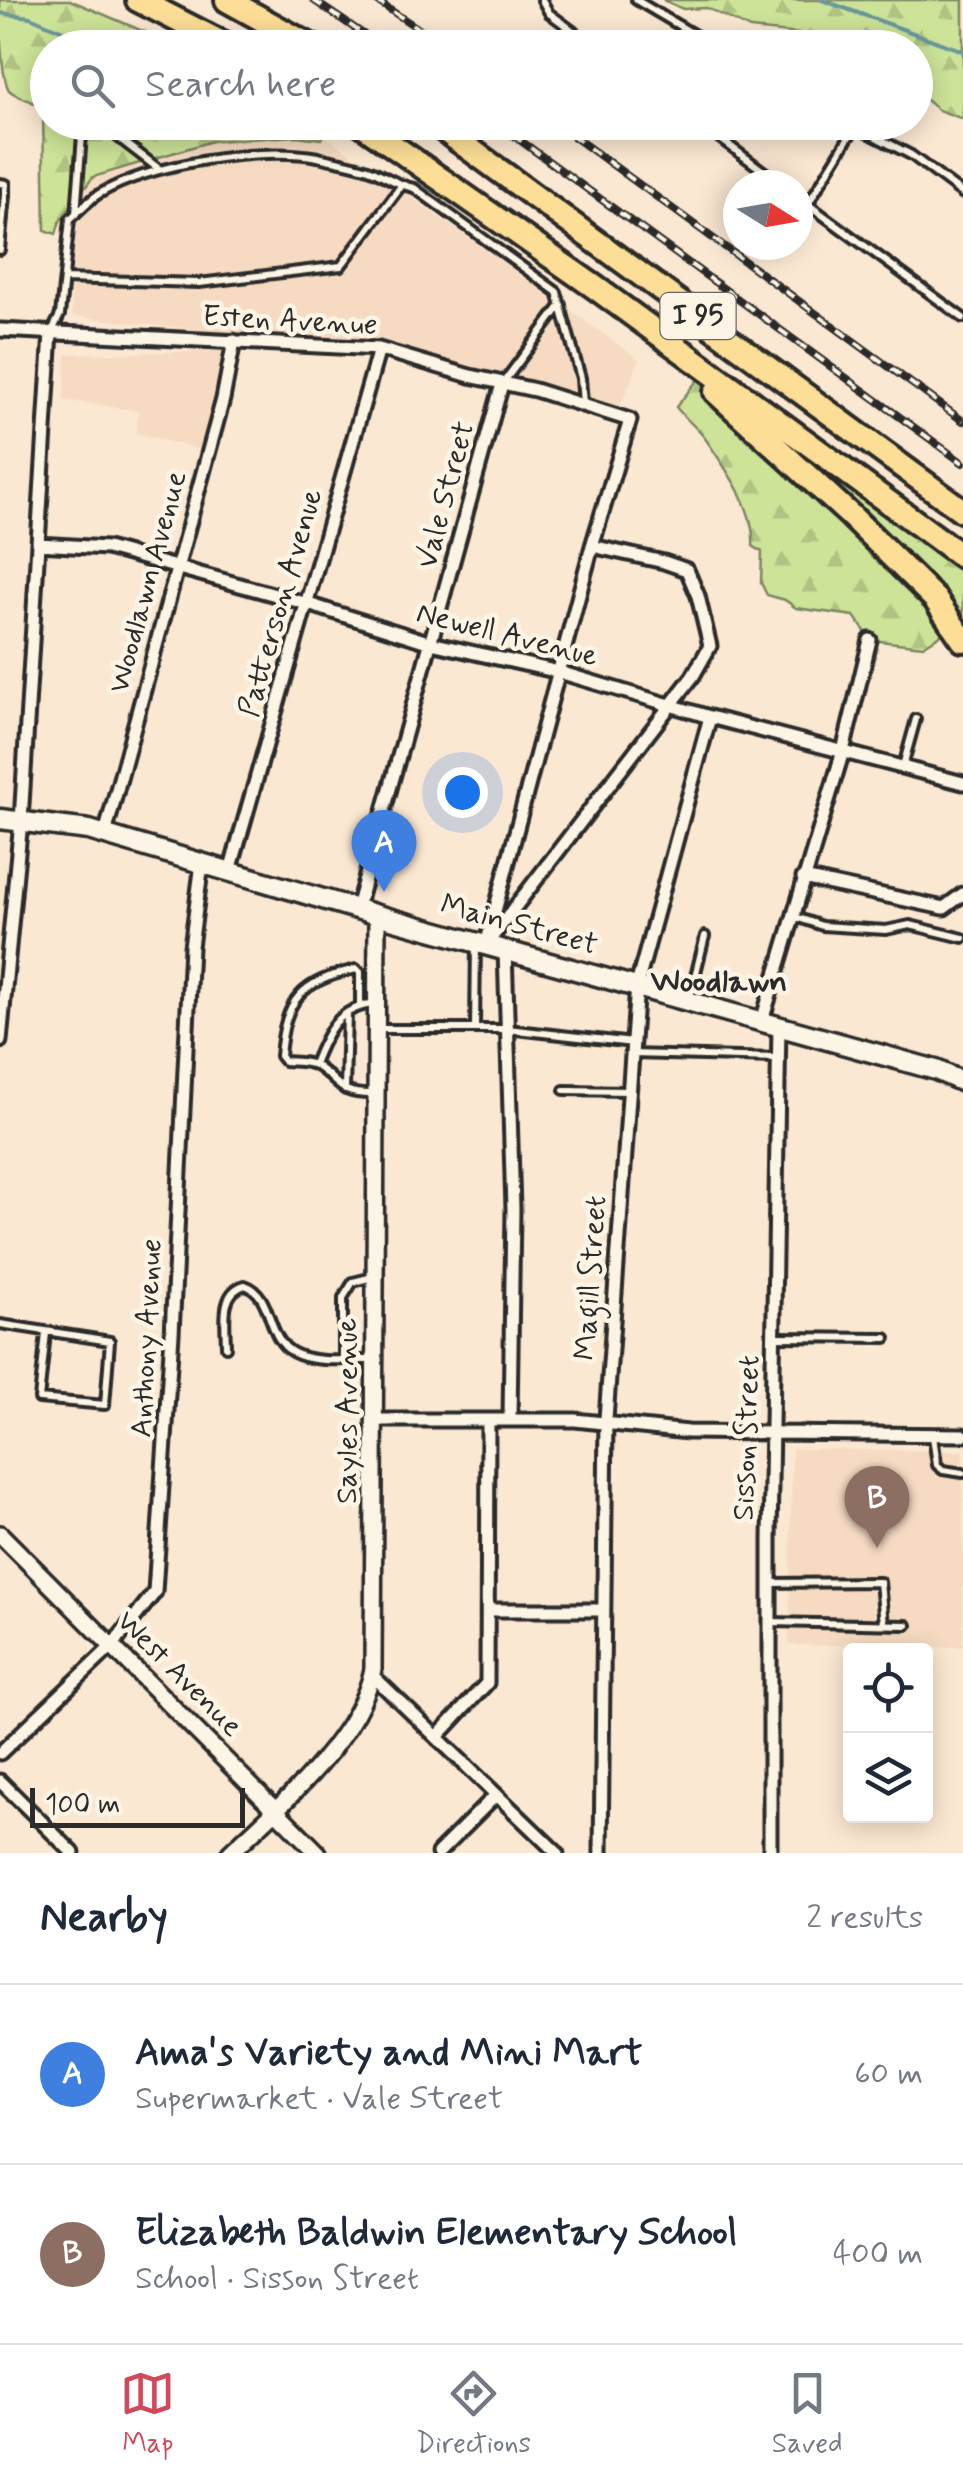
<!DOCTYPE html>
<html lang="en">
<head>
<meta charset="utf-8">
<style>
  :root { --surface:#fff; --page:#f2f2f3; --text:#1f2937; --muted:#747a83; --line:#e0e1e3; --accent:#d1495b }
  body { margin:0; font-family:Mynerve,sans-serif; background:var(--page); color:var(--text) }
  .controls { position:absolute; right:30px; bottom:30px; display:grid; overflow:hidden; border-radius:10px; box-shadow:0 5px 25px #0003 }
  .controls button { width:90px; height:90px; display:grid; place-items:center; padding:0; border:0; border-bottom:2px solid var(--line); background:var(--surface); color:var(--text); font:50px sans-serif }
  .compass { position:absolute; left:723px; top:170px; width:90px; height:90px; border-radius:50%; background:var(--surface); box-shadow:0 5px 25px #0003; rotate:101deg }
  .scale { position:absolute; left:30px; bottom:25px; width:215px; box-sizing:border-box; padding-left:10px; border:5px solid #2b2b2b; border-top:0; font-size:28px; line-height:35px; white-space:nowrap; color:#2b2b2b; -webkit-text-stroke:8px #fcf5e5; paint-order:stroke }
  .you { position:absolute; left:462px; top:792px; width:35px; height:35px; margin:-25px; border:8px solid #fff; border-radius:50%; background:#1a73e8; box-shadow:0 0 0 15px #1a73e833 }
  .badge { display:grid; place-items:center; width:65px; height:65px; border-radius:50%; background:var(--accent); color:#fff; font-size:32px; font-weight:700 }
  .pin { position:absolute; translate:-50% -82px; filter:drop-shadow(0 2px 5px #0008) }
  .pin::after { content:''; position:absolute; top:52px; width:35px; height:30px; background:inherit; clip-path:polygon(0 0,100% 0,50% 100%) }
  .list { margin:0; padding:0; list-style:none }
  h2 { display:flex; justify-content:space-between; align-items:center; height:130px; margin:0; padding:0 40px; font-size:42px }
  h2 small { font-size:32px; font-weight:400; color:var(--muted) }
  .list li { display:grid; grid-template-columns:65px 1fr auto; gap:30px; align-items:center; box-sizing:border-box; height:180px; padding:0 40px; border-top:2px solid var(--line) }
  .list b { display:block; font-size:38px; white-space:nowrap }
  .list p { margin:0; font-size:32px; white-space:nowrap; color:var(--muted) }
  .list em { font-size:32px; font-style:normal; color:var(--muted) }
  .icon { flex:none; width:55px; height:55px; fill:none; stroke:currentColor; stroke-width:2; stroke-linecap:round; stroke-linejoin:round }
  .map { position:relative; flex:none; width:963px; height:1853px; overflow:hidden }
  .search { position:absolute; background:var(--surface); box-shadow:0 5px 25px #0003; left:30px; right:30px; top:30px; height:110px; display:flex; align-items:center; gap:25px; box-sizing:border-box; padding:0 35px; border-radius:55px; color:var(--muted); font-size:38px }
  .sheet { height:490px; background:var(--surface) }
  nav { display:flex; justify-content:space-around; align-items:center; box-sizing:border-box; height:140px; border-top:2px solid var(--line); background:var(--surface); font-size:28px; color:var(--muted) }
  nav a { display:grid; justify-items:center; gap:5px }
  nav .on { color:var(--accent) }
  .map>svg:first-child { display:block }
  .built { fill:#f6dbc2 }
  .forest { fill:url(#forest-firs); stroke:#7c8762; stroke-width:2.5 }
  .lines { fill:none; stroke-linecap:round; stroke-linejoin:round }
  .stream { stroke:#67989b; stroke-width:4 }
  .service-casing { stroke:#2b2b2b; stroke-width:14 }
  .minor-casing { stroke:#2b2b2b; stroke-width:19 }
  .tertiary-casing { stroke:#2b2b2b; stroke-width:22 }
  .secondary-casing { stroke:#2b2b2b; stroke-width:25 }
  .motorway-casing { stroke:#2b2b2b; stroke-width:30 }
  .service { stroke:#fcf5e5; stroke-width:6 }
  .minor { stroke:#fcf5e5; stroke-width:11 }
  .tertiary { stroke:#fcf5e5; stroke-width:15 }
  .secondary { stroke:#fcf5e5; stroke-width:18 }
  .motorway { stroke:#fcde96; stroke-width:22 }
  .rail-casing { stroke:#2b2b2b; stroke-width:8 }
  .rail { stroke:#fcf5e5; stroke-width:4; stroke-dasharray:11; stroke-linecap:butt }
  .labels { text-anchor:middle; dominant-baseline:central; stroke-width:9; stroke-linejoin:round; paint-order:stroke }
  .shield { fill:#fcf5e5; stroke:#6a6863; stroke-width:2.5 }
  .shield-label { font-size:28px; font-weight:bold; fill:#2b2b2b }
  .street-label { font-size:30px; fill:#2b2b2b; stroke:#fcf5e5 }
  .neighbourhood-label { font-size:32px; font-weight:bold; fill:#2b2b2b; stroke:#fcf5e5 }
</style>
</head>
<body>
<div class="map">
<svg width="963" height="1853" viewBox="0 0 963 1853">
  <defs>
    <pattern id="forest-firs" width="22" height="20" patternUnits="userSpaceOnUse" patternTransform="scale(2.5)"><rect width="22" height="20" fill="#cde398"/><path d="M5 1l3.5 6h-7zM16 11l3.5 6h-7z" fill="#b0c383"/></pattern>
  </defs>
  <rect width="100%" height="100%" fill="#fbe8d2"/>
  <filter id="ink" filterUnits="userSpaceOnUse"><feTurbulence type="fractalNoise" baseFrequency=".01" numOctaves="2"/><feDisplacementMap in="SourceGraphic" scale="20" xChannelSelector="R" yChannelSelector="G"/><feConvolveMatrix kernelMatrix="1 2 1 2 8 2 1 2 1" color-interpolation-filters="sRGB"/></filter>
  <g filter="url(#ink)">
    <path class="built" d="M66 123H307L640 360 619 408 381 342 235 334 72 316Z
      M227 351 202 450 135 433 139 411 64 400 66 354Z
      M792 1449 963 1451V1647L789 1645Z"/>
    <path class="forest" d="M0 0H70L180 47 48 48V122L331 123 321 139 296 136 212 141 93 177 60 221 56 234 45 230 43 112C34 98 20 100 9 90 0 75 0 22 0 0Z
      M663 0H963V119L938 110 916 92V48L844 47 829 37 750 29 707 8 683 9Z
      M700 377 963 557V616L955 626 923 646 871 640 854 616 796 608 785 600 767 595 761 583 762 552 753 546C756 509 725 468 707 441 699 429 685 419 676 407Z"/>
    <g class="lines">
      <path class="stream" d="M822 0 963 51
        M0 13 30 17 103 48"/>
      <defs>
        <path id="service" d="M542 0 549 13 596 48
          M636 0 717 48
          M98 122 159 169
          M698 122 782 185
          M847 122 911 155 963 194
          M0 183 6 184 0 250
          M798 197 963 318
          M808 204 855 127
          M76 214 83 122
          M64 279 199 283 341 266 401 186
          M52 331 60 315 70 219C79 211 89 200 99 194 150 164 260 146 318 157 335 161 355 164 371 170 386 176 397 185 414 188L557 292 581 378 583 404
          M503 383 561 305
          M903 766 916 719
          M793 916 822 926 886 930 910 925 963 938
          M690 997 705 936
          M360 1005V972L356 969C301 982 285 998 280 1056L284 1061C294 1062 308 1061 316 1066 341 1082 337 1095 373 1094
          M378 1029H507L633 1043
          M475 1029 476 943
          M632 1054 777 1058
          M314 1064C326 1033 338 1006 376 1004
          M345 1090 347 1013
          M564 1090 628 1091
          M0 1324 110 1341 105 1405 39 1399 46 1333
          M775 1337 886 1338
          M226 1347C226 1325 219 1292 245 1285 274 1295 265 1338 294 1353 315 1364 349 1359 373 1360
          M343 1359V1298L353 1282 373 1277
          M933 1436 937 1465 943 1470 963 1473
          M770 1583 880 1582 884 1624
          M771 1622 907 1625"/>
        <path id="minor" d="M0 330 379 349 470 376 535 390 630 420 592 546 486 945
          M38 544 107 548 308 604 431 643 559 672 710 717 963 783
          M105 834 223 399 234 341
          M230 871 379 349
          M803 878 944 908 963 894
          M357 908 502 384
          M489 941 693 676 710 646 698 596 687 570 664 562 592 546
          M505 950 513 1209 510 1420
          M762 1021 843 751 870 640
          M0 1041 21 821 51 332
          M374 1420H575L688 1432 963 1435
          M489 1610H603
          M372 1675 557 1853
          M437 1737 487 1683 488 1420
          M0 1753 112 1646 155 1592 172 1334 191 947 202 863
          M0 1781 73 1853
          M438 1853 496 1795
          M601 1853 606 1419 637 985 710 717
          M770 1853V1539L779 1025"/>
        <path id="tertiary" d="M0 1534 318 1853
          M230 1853C280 1807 360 1737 373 1669L377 915"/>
        <path id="secondary" d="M0 819 89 830 377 915 936 1070 963 1082"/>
        <path id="motorway" d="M138 0 232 48
          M227 0 314 48
          M359 122 596 288 963 557
          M433 122 963 511
          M716 392 851 516 935 599 963 640"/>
      </defs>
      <use href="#service" class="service-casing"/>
      <use href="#minor" class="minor-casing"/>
      <use href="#tertiary" class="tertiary-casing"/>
      <use href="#secondary" class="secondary-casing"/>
      <use href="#motorway" class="motorway-casing"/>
      <use href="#service" class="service"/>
      <use href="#minor" class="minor"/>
      <use href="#tertiary" class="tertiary"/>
      <use href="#secondary" class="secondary"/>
      <use href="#motorway" class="motorway"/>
      <defs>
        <path id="rail" d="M313 0 384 48
          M375 0 448 48
          M495 122 963 463
          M554 122 963 421"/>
      </defs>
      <use href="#rail" class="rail-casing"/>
      <use href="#rail" class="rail"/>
    </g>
  </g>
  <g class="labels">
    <rect class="shield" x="660.5" y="293" width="75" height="46" rx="8"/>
    <g class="shield-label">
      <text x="698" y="316">I 95</text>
    </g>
    <g class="street-label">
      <text transform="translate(290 321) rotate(3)">Esten Avenue</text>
      <text transform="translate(446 495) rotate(-75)">Vale Street</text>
      <text transform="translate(148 582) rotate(-75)">Woodlawn Avenue</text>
      <text transform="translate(281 603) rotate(-74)">Patterson Avenue</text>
      <text transform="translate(507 635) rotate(14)">Newell Avenue</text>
      <text transform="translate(519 925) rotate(15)">Main Street</text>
      <text transform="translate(591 1278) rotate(-86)">Magill Street</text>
      <text transform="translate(147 1338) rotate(-87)">Anthony Avenue</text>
      <text transform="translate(347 1411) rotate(-90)">Sayles Avenue</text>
      <text transform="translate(747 1438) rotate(-88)">Sisson Street</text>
      <text transform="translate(179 1674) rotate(45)">West Avenue</text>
    </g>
    <g class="neighbourhood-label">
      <text x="719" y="982">Woodlawn</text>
    </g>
  </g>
</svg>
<div class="controls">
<button><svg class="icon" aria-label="locate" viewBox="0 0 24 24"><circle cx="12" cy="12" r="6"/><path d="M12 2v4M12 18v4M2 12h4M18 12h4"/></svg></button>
<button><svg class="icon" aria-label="layers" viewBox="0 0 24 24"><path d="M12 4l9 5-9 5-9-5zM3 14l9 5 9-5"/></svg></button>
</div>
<svg class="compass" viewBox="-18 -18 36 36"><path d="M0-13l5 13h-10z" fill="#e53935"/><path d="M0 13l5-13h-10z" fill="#747a83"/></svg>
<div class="scale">100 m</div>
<div class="you"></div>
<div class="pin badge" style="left:384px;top:892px;background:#3f7fe0">A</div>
<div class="pin badge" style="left:877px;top:1548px;background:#8d6e63">B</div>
<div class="search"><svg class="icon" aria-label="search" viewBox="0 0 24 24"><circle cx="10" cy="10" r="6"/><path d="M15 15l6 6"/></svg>Search here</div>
</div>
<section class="sheet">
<h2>Nearby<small>2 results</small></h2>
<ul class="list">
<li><span class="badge" style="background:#3f7fe0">A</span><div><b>Ama's Variety and Mini Mart</b><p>Supermarket · Vale Street</p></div><em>60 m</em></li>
<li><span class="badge" style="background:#8d6e63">B</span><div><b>Elizabeth Baldwin Elementary School</b><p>School · Sisson Street</p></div><em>400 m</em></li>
</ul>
</section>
<nav>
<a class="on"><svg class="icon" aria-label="map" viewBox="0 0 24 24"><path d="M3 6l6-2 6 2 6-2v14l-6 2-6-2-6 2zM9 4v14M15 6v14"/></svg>Map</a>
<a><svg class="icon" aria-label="directions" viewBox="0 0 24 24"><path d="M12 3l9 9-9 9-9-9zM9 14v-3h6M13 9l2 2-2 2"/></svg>Directions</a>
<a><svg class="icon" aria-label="saved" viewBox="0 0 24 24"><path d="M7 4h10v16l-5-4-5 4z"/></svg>Saved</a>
</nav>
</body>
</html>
